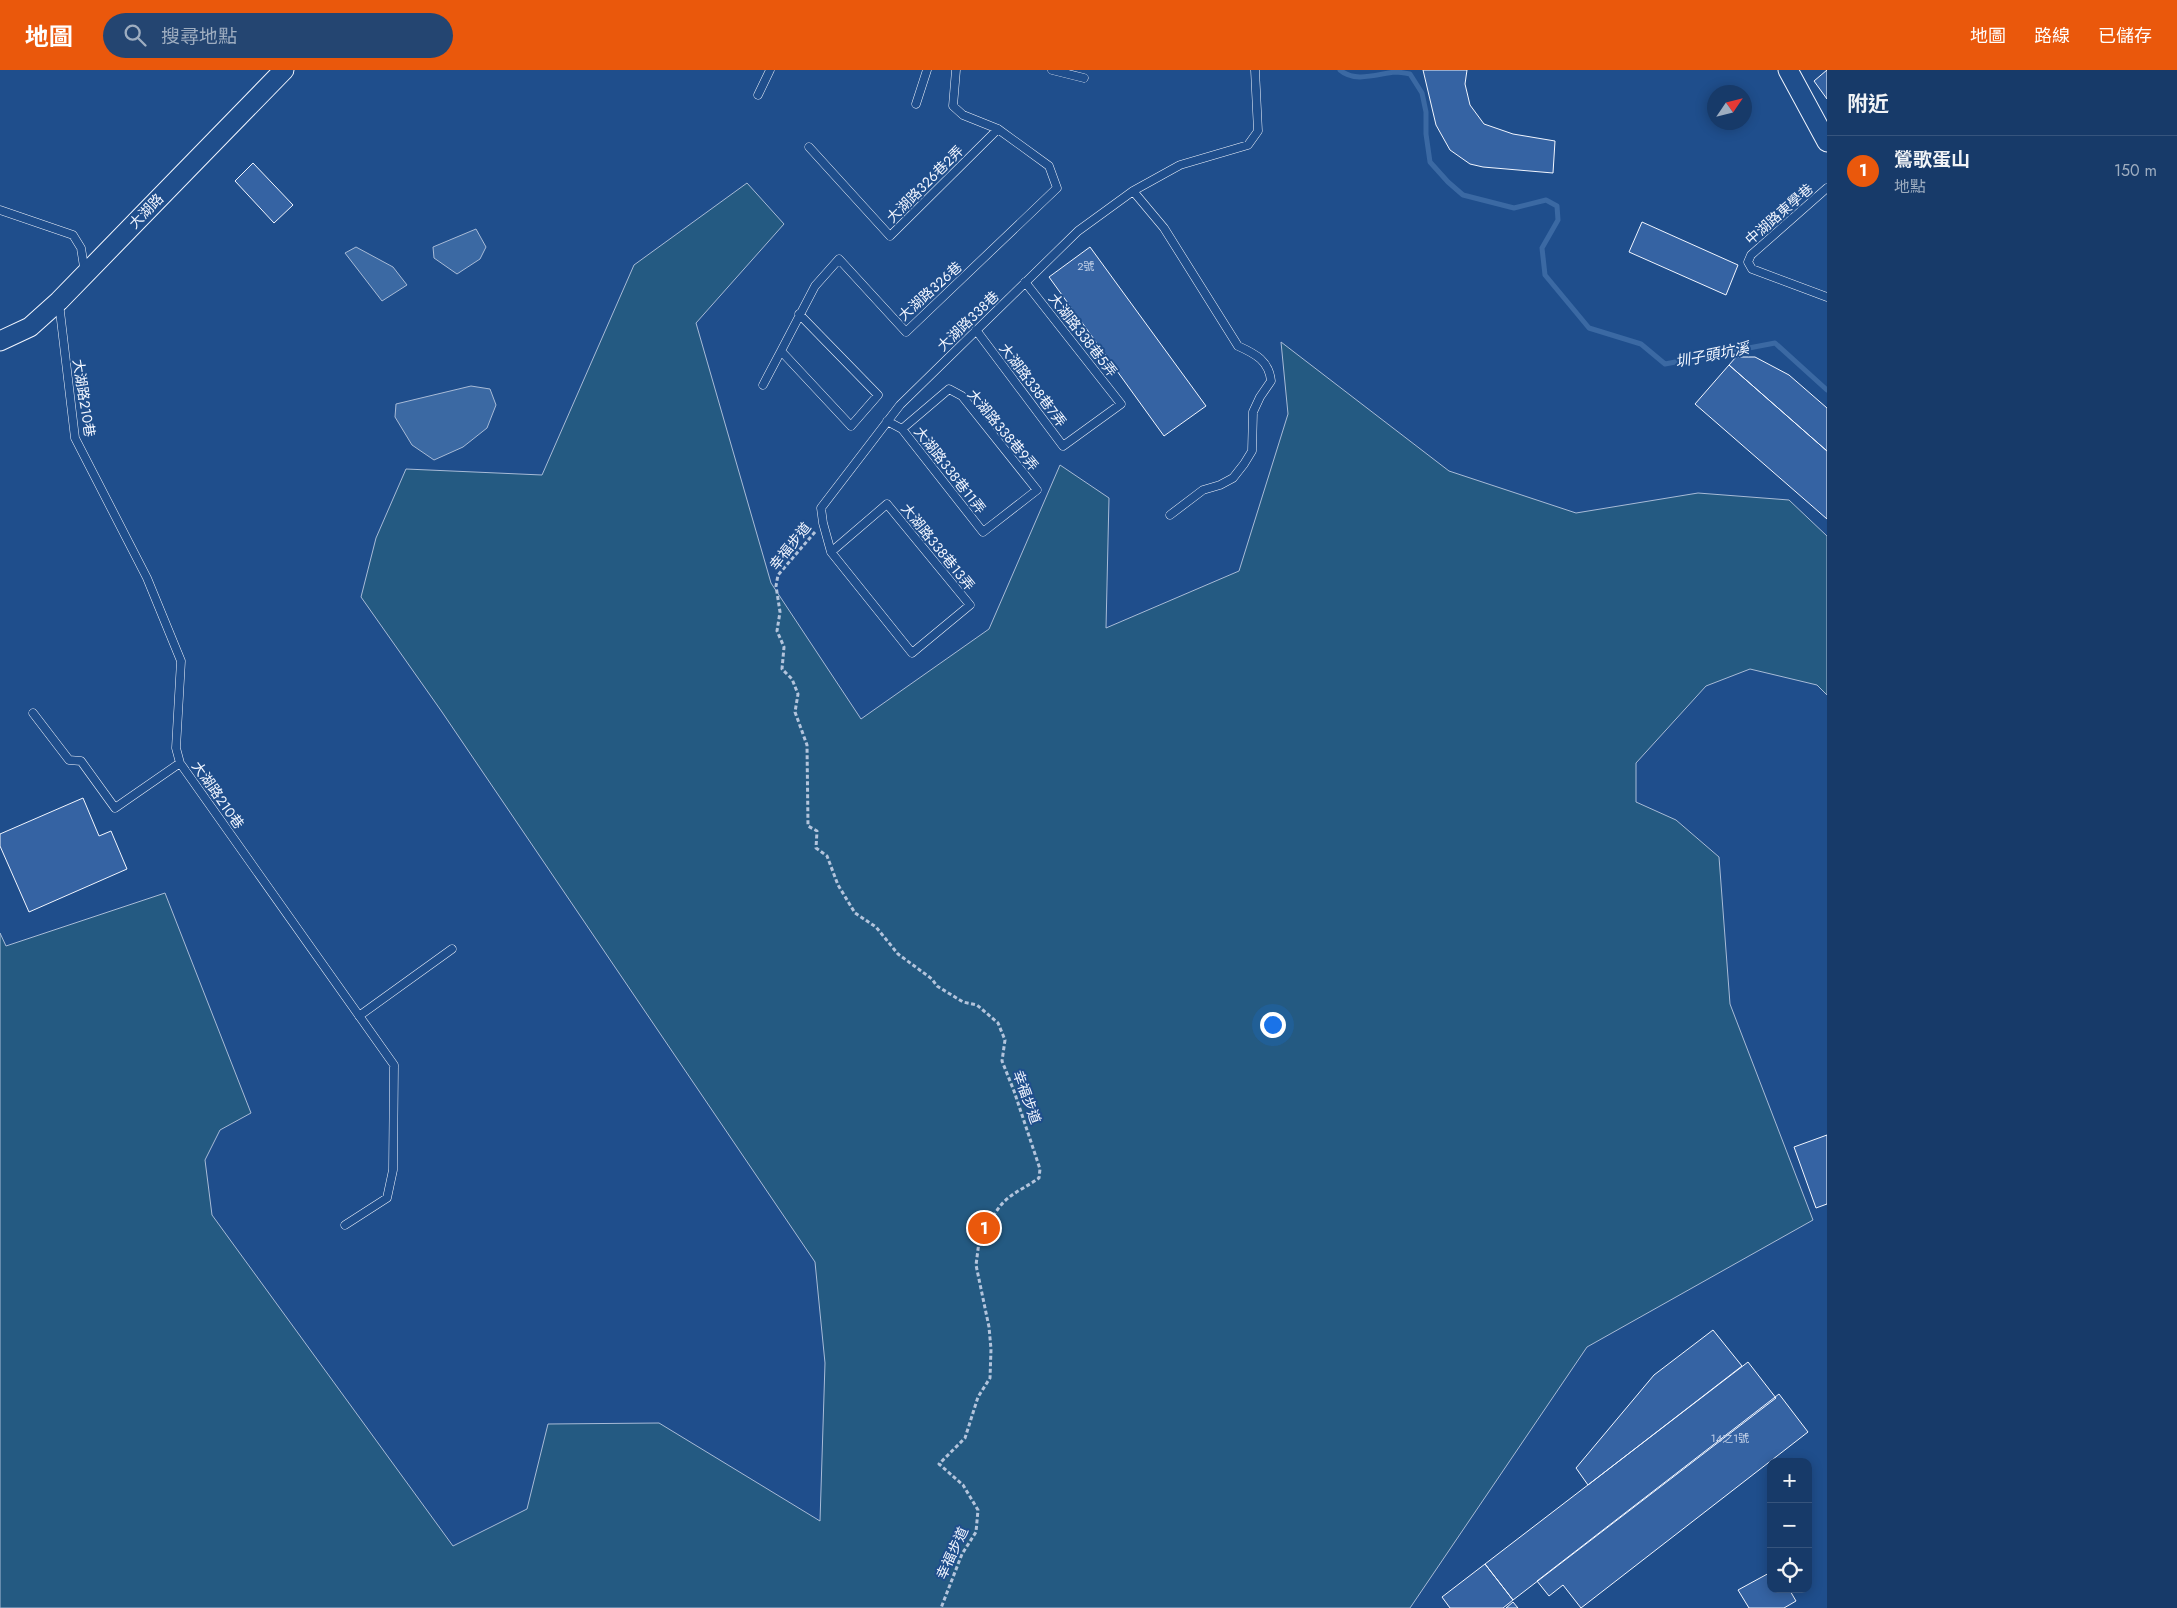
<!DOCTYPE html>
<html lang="zh-TW">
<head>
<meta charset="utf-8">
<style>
  :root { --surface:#173a69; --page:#244571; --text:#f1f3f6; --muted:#9eadc0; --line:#36547d; --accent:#ea580c }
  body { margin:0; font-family:Jost,"Noto Sans TC",sans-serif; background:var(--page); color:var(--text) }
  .controls { position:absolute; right:15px; bottom:15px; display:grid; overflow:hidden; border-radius:10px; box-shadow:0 2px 12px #0003 }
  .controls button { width:45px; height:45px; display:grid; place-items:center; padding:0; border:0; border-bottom:1px solid var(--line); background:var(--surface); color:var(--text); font:25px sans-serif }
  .compass { position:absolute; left:1707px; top:15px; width:45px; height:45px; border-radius:50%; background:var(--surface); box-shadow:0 2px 12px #0003; rotate:55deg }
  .you { position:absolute; left:1272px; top:954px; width:18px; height:18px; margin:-12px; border:4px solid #fff; border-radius:50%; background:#1a73e8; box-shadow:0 0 0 8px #1a73e833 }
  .badge { display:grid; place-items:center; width:32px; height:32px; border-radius:50%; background:var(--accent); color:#fff; font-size:16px; font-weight:700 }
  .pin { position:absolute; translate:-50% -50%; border:2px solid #fff; box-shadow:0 1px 5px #0006 }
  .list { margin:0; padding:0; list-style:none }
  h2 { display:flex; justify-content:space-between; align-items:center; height:65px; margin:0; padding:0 20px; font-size:21px }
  h2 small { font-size:16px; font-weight:400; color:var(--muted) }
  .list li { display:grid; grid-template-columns:32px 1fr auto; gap:15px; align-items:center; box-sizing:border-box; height:70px; padding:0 20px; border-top:1px solid var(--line) }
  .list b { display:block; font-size:19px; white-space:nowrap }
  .list p { margin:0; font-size:16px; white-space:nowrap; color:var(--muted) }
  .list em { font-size:16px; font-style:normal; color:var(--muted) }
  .icon { flex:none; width:28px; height:28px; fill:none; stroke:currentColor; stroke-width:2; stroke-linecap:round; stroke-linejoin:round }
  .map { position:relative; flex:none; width:1827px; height:1538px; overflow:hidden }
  header { display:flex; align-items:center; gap:30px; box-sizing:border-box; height:70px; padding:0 25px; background:var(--accent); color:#fff }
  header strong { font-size:24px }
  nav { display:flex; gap:28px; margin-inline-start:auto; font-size:18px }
  .search { width:350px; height:45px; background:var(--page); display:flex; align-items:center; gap:12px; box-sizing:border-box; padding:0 18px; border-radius:28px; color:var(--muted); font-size:19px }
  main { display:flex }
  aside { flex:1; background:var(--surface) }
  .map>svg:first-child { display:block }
  .green { fill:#245a82; stroke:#a8bbd7 }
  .water { fill:#3b69a3; stroke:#a8bbd7 }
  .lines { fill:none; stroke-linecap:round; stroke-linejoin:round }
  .stream { stroke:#3b69a3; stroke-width:5 }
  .building { fill:#3563a3; stroke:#f2f6ff }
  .service-casing { stroke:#f2f6ff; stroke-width:9 }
  .tertiary-casing { stroke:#f2f6ff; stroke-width:21 }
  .path { stroke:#b3c4dc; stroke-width:3; stroke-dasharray:4 2.5; stroke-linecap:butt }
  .service { stroke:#1f4e8c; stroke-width:8 }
  .tertiary { stroke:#1f4e8c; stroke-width:19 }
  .labels { text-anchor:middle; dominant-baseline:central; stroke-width:4; stroke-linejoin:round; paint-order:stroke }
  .number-label { font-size:11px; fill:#c3d1e8 }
  .street-label { font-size:14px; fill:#f2f6ff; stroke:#1f4e8c }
  .water-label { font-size:15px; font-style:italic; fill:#f2f6ff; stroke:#1f4e8c }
</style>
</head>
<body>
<header>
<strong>地圖</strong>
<div class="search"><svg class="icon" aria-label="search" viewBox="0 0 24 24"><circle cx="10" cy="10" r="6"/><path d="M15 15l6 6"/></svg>搜尋地點</div>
<nav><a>地圖</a><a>路線</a><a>已儲存</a></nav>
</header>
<main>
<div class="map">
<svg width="1827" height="1538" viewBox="0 0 1827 1538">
  <rect width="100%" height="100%" fill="#1f4e8c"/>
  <path class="green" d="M747 113 784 154 696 253 771 513 861 649 989 559 1060 395 1109 428 1106 558 1239 501 1288 344 1281 272 1449 401 1576 443 1698 423 1789 430 1827 466V625L1817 615 1750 599 1706 616 1636 693V732L1676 750 1719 787 1730 934 1813 1150 1587 1277 1410 1538H0V863L6 876 165 823 251 1043 220 1060 205 1090 212 1145 453 1476 527 1439 548 1354 659 1353 820 1451 825 1293 815 1192 442 642 361 527 376 468 406 399 542 405 634 195Z"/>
  <path class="water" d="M476 159 486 177 480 189 457 204 434 188 433 177Z
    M356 177 393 197 407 215 382 231 345 183Z
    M471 316 490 319 496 335 487 358 463 377 434 390 412 375 395 347 396 334Z"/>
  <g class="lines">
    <path class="stream" d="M1340 0C1355 13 1377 4 1395 2 1400 2 1405 3 1410 4L1422 23 1426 42V64L1430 92 1448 112 1463 125 1514 138 1546 130 1557 136 1558 150 1542 178 1545 205 1589 258 1641 274 1665 294 1775 273 1827 320"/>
  </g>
  <path class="building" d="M1423 0H1467L1465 14 1470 35 1484 54 1513 64 1555 71 1553 103 1483 97 1470 94 1450 80 1436 55Z
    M1827 0V29L1814 11Z
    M253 93 293 135 274 153 235 111Z
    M1642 152 1738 195 1726 225 1629 182Z
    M1090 177 1206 336 1164 366 1049 207Z
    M1736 287H1755L1789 305 1827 338V381L1729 295Z
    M1729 295 1827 381V449L1695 334Z
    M83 728 99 766 111 761 127 799 29 842 0 776V764Z
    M1827 1065V1134L1816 1138 1794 1077Z
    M1713 1260 1742 1296 1588 1415 1576 1398 1654 1305Z
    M1748 1292 1776 1328 1513 1530 1485 1494Z
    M1779 1324 1808 1362 1581 1538 1563 1515 1549 1526 1537 1511Z
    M1485 1494 1513 1530 1503 1538H1450L1442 1527Z
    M1771 1502V1519H1789L1796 1531 1784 1538H1749L1738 1520Z
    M1513 1532 1518 1538H1506Z"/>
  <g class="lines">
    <defs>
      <path id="service" d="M1052 0 1084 8
        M758 25 770 0
        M916 34 927 0
        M809 77 890 166 998 59
        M1827 118 1751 185 1748 192 1752 199 1827 227
        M1133 121 1164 158 1238 276C1256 284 1269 291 1271 311L1260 327 1253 342 1252 381 1244 394 1233 408 1220 415 1203 420 1170 445
        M0 140 73 165 81 178 85 203
        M59 233 75 368 147 508 181 591 176 678 180 693 394 995 393 1100 387 1128 345 1155
        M799 244 878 325 851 356 781 281 815 216 839 189 906 262 1057 118 1049 96 998 59 963 45 953 36 956 0
        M976 260 1063 376 1121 334 1025 212
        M763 315 781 281
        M887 351 902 359 983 462 1037 420 962 326 949 319 902 359
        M831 482 887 434 970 535 912 583 831 482 823 453 821 438 900 335 1078 161 1133 121 1180 95 1248 75 1258 61 1255 0
        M33 643 69 690 81 691 115 738 180 693
        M359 946 452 879"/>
      <path id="tertiary" d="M1788 0 1827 72
        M0 271 30 257 59 231 284 0"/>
    </defs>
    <use href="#service" class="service-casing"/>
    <use href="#tertiary" class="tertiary-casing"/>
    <path class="path" d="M815 462 778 505 776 516 780 542 777 561 784 577 782 599 792 609 798 624 795 642 807 675 808 756 817 761 816 778 827 786 838 815 855 843 876 857 898 884 932 909 937 916 963 932 977 935 998 953 1005 970 1002 991 1014 1021 1040 1099 1039 1108C1027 1117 1011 1123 1001 1135 993 1145 989 1155 980 1164L976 1195 989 1257 991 1279 990 1308 978 1327 965 1368 939 1394 963 1415 978 1440 976 1462 962 1484 941 1538"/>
    <use href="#service" class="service"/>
    <use href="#tertiary" class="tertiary"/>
  </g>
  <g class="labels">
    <g class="number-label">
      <text x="1086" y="196">2號</text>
      <text x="1730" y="1368">14之1號</text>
    </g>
    <g class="street-label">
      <text transform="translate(925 114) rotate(-45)">大湖路326巷2弄</text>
      <text transform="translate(146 141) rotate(-46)">大湖路</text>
      <text transform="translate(1779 144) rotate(-41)">中湖路東學巷</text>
      <text transform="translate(930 221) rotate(-42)">大湖路326巷</text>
      <text transform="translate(968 251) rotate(-44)">大湖路338巷</text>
      <text transform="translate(1083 265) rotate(52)">大湖路338巷5弄</text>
      <text transform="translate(1033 315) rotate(53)">大湖路338巷7弄</text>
      <text transform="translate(84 328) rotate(81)">大湖路210巷</text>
      <text transform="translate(1003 360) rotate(50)">大湖路338巷9弄</text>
      <text transform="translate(950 400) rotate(52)">大湖路338巷11弄</text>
      <text transform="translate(790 476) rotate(-51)">幸福步道</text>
      <text transform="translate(938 477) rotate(51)">大湖路338巷13弄</text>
      <text transform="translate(218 725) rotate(55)">大湖路210巷</text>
      <text transform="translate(1027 1027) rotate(70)">幸福步道</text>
      <text transform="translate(952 1483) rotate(-65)">幸福步道</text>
    </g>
    <g class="water-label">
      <text transform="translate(1712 285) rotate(-11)">圳子頭坑溪</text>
    </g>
  </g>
</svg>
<div class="controls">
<button>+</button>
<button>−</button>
<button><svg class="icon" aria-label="locate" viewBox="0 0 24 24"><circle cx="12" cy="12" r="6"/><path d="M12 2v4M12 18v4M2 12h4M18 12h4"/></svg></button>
</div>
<svg class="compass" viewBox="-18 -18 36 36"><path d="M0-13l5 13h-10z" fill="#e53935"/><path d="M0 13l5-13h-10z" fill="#9eadc0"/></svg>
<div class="you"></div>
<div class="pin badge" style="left:984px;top:1158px">1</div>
</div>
<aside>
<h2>附近<small></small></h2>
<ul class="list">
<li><span class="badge">1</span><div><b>鶯歌蛋山</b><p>地點</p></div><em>150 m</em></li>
</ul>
</aside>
</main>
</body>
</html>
